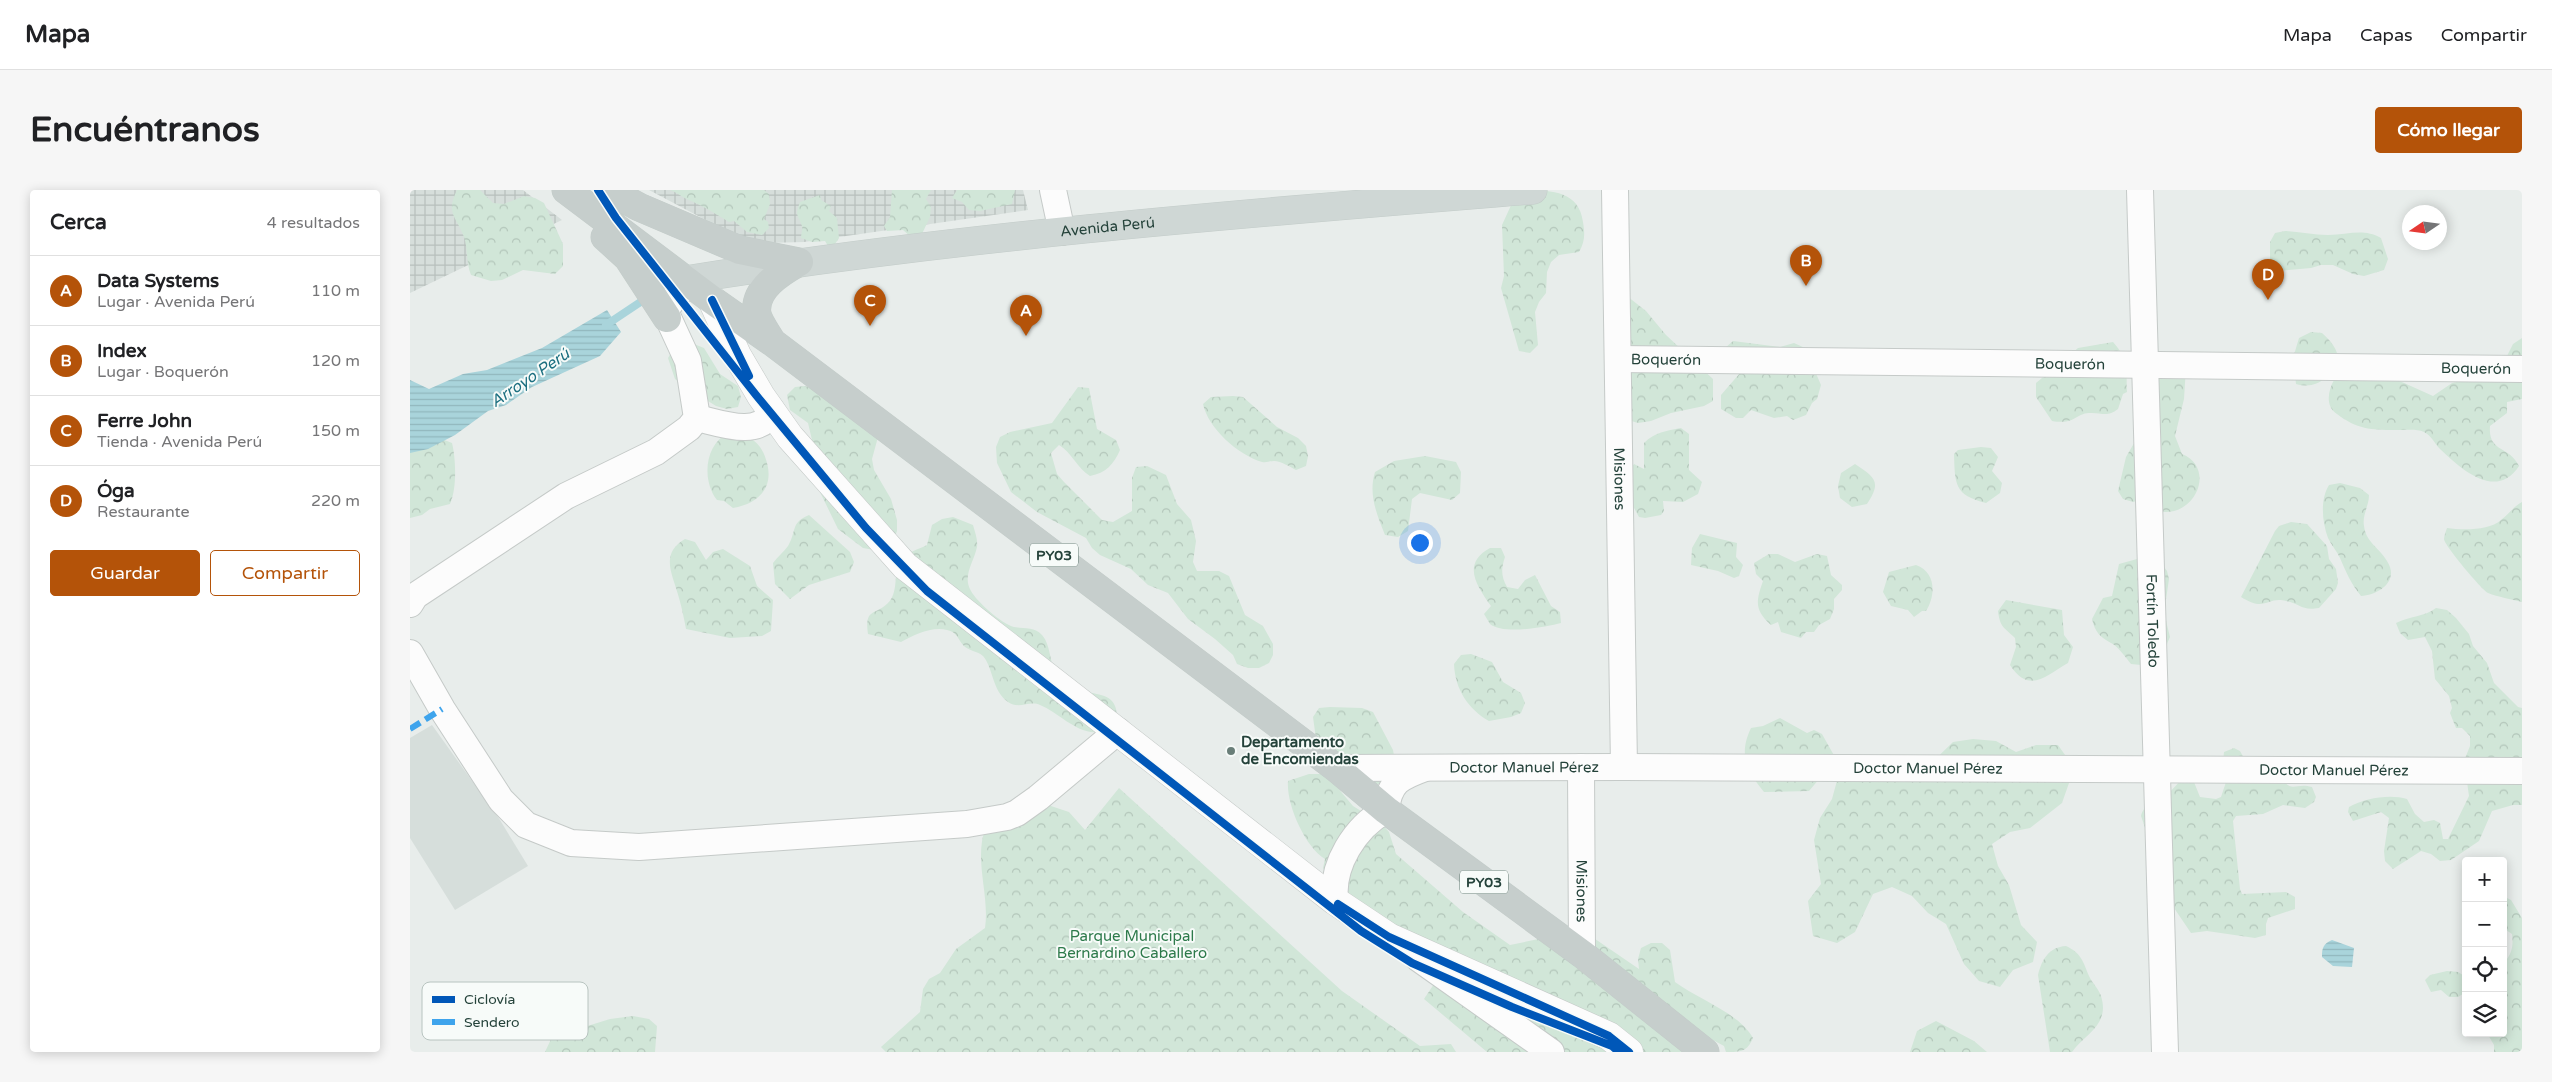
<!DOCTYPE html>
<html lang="es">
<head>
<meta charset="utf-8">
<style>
  :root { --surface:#fff; --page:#f6f6f6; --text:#202124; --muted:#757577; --line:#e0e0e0; --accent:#b45309 }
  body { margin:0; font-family:"Varela Round",sans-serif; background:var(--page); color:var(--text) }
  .controls { position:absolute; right:15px; bottom:15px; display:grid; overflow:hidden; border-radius:5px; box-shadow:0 2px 12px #0003 }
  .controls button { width:45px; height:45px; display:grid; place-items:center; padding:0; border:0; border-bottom:1px solid var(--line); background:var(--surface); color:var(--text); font:25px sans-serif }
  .compass { position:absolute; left:1992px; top:15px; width:45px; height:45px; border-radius:50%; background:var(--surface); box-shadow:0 2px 12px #0003; rotate:257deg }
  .you { position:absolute; left:1009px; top:352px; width:18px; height:18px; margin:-12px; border:4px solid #fff; border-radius:50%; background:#1a73e8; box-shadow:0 0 0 8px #1a73e833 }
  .badge { display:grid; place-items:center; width:32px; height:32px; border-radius:50%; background:var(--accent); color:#fff; font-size:16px; font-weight:700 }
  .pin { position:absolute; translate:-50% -41px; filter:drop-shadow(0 1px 2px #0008) }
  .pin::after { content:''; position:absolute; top:26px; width:18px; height:15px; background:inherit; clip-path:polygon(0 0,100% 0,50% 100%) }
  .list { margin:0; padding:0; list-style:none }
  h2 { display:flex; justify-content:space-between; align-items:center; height:65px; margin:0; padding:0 20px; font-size:21px }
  h2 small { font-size:16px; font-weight:400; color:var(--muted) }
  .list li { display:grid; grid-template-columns:32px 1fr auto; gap:15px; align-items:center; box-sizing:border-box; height:70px; padding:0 20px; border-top:1px solid var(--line) }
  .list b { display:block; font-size:19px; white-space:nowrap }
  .list p { margin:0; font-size:16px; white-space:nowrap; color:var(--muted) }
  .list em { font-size:16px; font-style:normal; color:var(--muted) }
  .actions { display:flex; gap:10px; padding:15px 20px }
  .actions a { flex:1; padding:11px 0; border:1px solid var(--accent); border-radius:5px; text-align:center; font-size:18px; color:var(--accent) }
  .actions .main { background:var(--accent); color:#fff }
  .icon { flex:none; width:28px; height:28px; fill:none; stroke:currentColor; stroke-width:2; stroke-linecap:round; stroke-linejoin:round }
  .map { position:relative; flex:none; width:2112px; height:862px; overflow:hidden; border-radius:5px }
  header { display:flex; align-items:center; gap:30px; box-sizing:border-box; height:70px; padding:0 25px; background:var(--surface); border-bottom:1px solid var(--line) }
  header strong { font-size:24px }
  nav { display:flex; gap:28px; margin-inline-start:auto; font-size:18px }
  .intro { display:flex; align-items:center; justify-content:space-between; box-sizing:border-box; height:120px; padding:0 30px }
  h1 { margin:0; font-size:35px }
  .button { padding:12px 22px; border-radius:5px; background:var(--accent); color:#fff; font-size:18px; font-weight:700 }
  main { display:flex; gap:30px; padding:0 30px }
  aside { flex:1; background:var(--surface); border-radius:5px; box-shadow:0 2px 12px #0003 }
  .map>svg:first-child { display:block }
  .built { fill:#d6dedb }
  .industrial { fill:url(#industrial-grid) }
  .forest { fill:url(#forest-crowns) }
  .water { fill:url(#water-rules) }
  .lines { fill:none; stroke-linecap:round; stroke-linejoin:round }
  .stream { stroke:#a9d4db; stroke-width:8 }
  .minor-casing { stroke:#c5cac8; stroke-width:28 }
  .tertiary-casing { stroke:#c5cac8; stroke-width:29 }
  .primary-casing { stroke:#c3ccc9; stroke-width:29 }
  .trunk-casing { stroke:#c3ccc9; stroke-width:29 }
  .minor { stroke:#fcfcfc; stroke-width:26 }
  .tertiary { stroke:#fcfcfc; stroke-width:28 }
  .primary { stroke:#cfd7d5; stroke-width:28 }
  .trunk { stroke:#c6cecc; stroke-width:28 }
  .quiet { stroke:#3ea4ec; stroke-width:6; stroke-dasharray:12 6; stroke-linecap:butt }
  .cycleway-casing { stroke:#f7fbf9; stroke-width:11 }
  .cycleway { stroke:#0057b8; stroke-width:8 }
  .poi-dot { fill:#697e78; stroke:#f7fbf9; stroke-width:2 }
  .labels { text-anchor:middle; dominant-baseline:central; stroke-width:4; stroke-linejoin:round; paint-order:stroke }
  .shield { fill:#f7fbf9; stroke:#637a73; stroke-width:1 }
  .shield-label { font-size:14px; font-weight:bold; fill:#24423a }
  .street-label { font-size:15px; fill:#24423a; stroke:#f7fbf9 }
  .poi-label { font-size:15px; font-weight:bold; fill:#24423a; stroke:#f7fbf9; text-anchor:start }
  .park-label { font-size:15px; fill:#2d7a4b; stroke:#f7fbf9 }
  .water-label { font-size:16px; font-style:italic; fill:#1c6f80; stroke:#f7fbf9 }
  .key { fill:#f7fbf9; stroke:#b8c4c0; stroke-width:1 }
  .key-label { font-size:14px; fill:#24423a }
</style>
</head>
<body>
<header>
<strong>Mapa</strong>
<nav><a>Mapa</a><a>Capas</a><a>Compartir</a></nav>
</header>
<div class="intro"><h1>Encuéntranos</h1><a class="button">Cómo llegar</a></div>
<main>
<aside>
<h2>Cerca<small>4 resultados</small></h2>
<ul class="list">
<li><span class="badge">A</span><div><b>Data Systems</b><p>Lugar · Avenida Perú</p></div><em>110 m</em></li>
<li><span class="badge">B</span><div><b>Index</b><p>Lugar · Boquerón</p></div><em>120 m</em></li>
<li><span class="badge">C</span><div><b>Ferre John</b><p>Tienda · Avenida Perú</p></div><em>150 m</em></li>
<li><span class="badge">D</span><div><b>Óga</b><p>Restaurante</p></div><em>220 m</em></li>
</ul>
<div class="actions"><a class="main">Guardar</a><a>Compartir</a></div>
</aside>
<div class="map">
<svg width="2112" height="862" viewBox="0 0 2112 862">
  <defs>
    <pattern id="industrial-grid" width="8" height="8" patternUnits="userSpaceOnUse" patternTransform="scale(1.25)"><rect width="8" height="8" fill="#d6dedb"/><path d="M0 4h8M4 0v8" fill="none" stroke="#b8c0bd"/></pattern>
    <pattern id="forest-crowns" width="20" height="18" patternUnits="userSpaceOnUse" patternTransform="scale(1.25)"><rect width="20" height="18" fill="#d1e6d8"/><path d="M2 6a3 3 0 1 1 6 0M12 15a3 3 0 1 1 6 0" fill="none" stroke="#b3c6ba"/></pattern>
    <pattern id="water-rules" width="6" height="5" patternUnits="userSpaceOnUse" patternTransform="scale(1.25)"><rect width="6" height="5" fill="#a9d4db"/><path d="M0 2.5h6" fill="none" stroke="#91b7bd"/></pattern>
  </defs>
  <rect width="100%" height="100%" fill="#e8edeb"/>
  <path class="built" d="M22 535 90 630 118 676 45 720 0 648V548Z"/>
  <path class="industrial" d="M0 0H113L152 30 0 103Z
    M239 0H613L618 20 394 52 356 53 326 46Z"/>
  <path class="forest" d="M47 0H70L83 13 94 14 114 6 125 8 134 13 153 54V76L145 84 113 80 92 90 81 91 61 85C56 73 58 59 54 47 47 27 35 24 47 0Z
    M260 0H354L359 4 360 14 354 29 358 32 359 38 352 45 337 42 324 31 319 32C306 24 295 17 281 11 273 8 268 3 260 0Z
    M482 0H521L516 9 521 17 520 27 511 46 501 47 493 40 477 41 474 36 480 27Z
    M547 0H605L602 14 570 21 559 20 552 12 542 8Z
    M1108 0C1140 0 1169 0 1173 32 1175 44 1175 52 1169 62L1149 65 1141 72 1137 82 1136 103 1129 112 1125 122 1128 155 1120 163 1109 161 1091 98 1094 86 1092 35Z
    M410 5 411 10 421 16 419 21 427 28 429 48 423 57 418 56 415 51 402 52 391 48C391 44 393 39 392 36 387 23 385 26 390 12Z
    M1875 41C1889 42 1904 45 1918 45 1938 45 1953 38 1971 48L1978 69 1974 80 1954 86 1943 84 1923 75H1911L1901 78 1867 81 1860 74V52L1865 43Z
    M1208 99 1236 121 1256 145 1303 189V211L1294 216 1261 223 1241 231 1228 233 1218 230Z
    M1901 142 1912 143C1921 151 1927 158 1929 171 1918 187 1908 200 1886 194L1883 168 1889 148Z
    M2112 148V209L2097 212V223L2080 236C2078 263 2099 255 2109 276 2086 311 2051 279 2030 259 2025 254 2021 245 2014 242 2007 239 1999 240 1992 240 1965 240 1949 241 1927 224 1915 216 1918 201 1924 190L1983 188 2023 206 2042 193 2075 186 2093 174 2103 154Z
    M1323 151 1370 157 1384 153 1395 158 1411 195 1407 209 1402 213 1396 225 1383 230 1377 226 1364 228 1341 220 1333 228H1326L1311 219V205L1330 183 1315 158Z
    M1703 152C1720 171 1716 179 1717 202L1713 204 1708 219C1697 228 1691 222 1679 223 1664 224 1666 235 1642 231L1626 207V193L1668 158Z
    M284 154 294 158 310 184 328 196 331 207 328 217 317 219 306 216 274 196 265 189 258 168 263 160Z
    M1776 177 1774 209 1765 246 1772 264C1807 278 1785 330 1747 321 1742 319 1735 313 1730 310L1723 312 1713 309 1708 301 1716 267 1727 248 1723 235 1728 227 1722 189 1724 183Z
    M395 196 437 210 468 247 462 269 464 280 481 309 487 330V341L484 349 464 360 453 358 428 339 409 300 402 250 398 233 380 220 377 205 385 197Z
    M668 197 679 198 687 239 706 250 710 260C704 274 696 283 680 286 667 278 662 263 649 255L641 263 647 284 654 292 692 330 703 332 722 321V288L726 277 737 276 756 285 767 314 781 330 786 351 783 372 787 381H809L819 386 835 425 853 436 863 454V465L859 473 849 478H838L827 474 823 465 805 449 778 429 758 403 738 395 721 379 690 365 682 358 676 348 627 322 601 302 587 273 586 257 590 247 600 242 642 233Z
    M823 206 833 207 867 237 888 248 896 256 898 266 896 276 886 280C880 277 871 271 864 271 859 271 857 273 852 272 828 265 798 238 793 214L801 207Z
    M1271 238 1279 244V280L1292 292 1288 304 1273 312 1253 311 1254 321 1251 325 1235 328 1229 327C1219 310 1211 291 1224 274L1234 279V253C1245 242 1256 241 1271 238Z
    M17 243 42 253C46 269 47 299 40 314L20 319 12 325 0 328V245Z
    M318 243C325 244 334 245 340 248 350 254 354 262 357 273 364 299 347 314 323 318L314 311 307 310C292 291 294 255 318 243Z
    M1571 257 1581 258 1588 267 1582 281 1592 293 1590 303 1576 313C1544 305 1545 294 1544 264L1548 260Z
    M1015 266 1046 272 1051 282 1050 303 1042 310 1010 303 1002 309 998 341 988 347 975 345C967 325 958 304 965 282L984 271Z
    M1445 274C1465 287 1472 292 1457 314L1442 317 1430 308 1428 296 1431 283Z
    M1930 293 1950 298 1959 305C1959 316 1952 325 1954 336 1956 353 1970 358 1977 371 1990 391 1969 405 1951 406 1940 392 1937 384 1930 368 1927 361 1921 355 1918 348 1912 332 1910 309 1919 295Z
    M2112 312V412C2101 409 2088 407 2078 403 2072 400 2034 355 2034 349 2034 346 2036 341 2037 338 2052 340 2079 341 2091 330 2099 324 2103 317 2112 312Z
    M399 325 440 362 444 372 440 382 399 395 380 409 365 394 363 373C367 367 374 362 378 356 387 341 380 333 399 325Z
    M543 327 563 335C565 342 568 350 567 357 564 372 552 386 561 401 567 412 592 434 604 437 614 439 625 437 632 445 642 456 639 478 649 487 655 492 663 495 669 499 680 505 700 502 705 516 709 526 705 535 695 540 672 550 650 523 630 515 620 510 609 520 598 512 582 501 583 477 573 466 568 461 558 461 553 455 548 449 547 442 537 440 522 436 504 445 491 452L458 444C454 417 466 426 479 412 489 400 483 382 490 370 496 362 508 360 517 355L522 335 532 329Z
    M1881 332 1897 334 1917 356 1919 369 1926 379 1928 393 1926 399 1909 418C1891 421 1891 414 1876 411 1857 406 1856 423 1831 407L1865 341 1869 336Z
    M1290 344 1327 353 1326 367 1333 375 1329 386 1324 388 1308 381 1281 375 1282 358Z
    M275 349 285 352 296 370 303 362 313 359 340 376 347 396 363 410 361 441 352 446 320 448 276 439C274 429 272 418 269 408 263 385 249 364 275 349Z
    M1080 358H1091L1095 367C1091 379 1091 386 1097 397L1108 399 1115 390 1125 385 1141 416 1150 422 1151 433C1136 437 1093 445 1080 434 1078 431 1076 427 1074 424L1081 416C1067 396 1051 374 1080 358Z
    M1359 364H1368L1385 372 1407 364 1417 366 1421 385 1432 395V400L1424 409V419L1420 429 1409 435 1404 442H1396L1391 448 1371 442 1368 432 1361 435C1344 420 1346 411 1353 391L1346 384 1344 373Z
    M1745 364 1757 381 1759 389 1754 423 1760 447 1756 456 1731 475 1721 474C1716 468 1708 456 1701 453 1690 447 1685 442 1682 429L1693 408 1702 406 1709 374Z
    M1506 375C1526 382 1526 405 1516 421H1512L1504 427 1498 420 1481 416 1473 402 1479 382Z
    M1596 410 1652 420 1654 445 1663 457 1658 473C1637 485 1619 505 1600 475L1606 457 1605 448C1594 437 1590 438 1588 421Z
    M2026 418 2037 420 2046 428 2059 444 2063 456 2077 473 2084 493 2108 517 2112 518V615H2103L2082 621 2069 651 2041 670 2030 671 2021 664 2011 661 1983 679 1975 671 1974 661 1979 628 1971 622 1943 631 1938 622 1939 617C1955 608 1980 604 1997 609L2005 624 2014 632 2024 630 2030 633 2033 649H2038L2059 606 2054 571 2060 556V546L2052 538H2046L2040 523 2042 518 2039 506 2025 489 2022 461 2015 447 1998 450 1990 443 1986 433C2000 426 2014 427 2026 418Z
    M1061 464 1082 472 1093 492 1111 503 1115 513 1111 523 1101 527 1079 531C1058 519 1045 499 1044 474L1051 465Z
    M920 517 952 518 963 522 983 560 985 571 979 591 969 594 956 593 906 549 903 527 909 518Z
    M1370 528 1397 543 1404 540 1412 544 1426 569 1399 601 1354 602C1337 581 1328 565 1341 538L1353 536Z
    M1563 549 1586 551 1606 562 1626 555H1648L1660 572 1659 593 1652 613 1620 638 1600 642 1582 654 1588 676 1599 695 1611 735 1627 752 1623 772 1603 780 1590 797 1569 791 1554 774 1536 734 1518 723 1502 706 1482 697 1463 704 1445 742 1427 753 1403 746 1398 711 1411 694 1404 650 1410 628 1422 609 1428 587 1479 575 1491 592 1510 584 1543 552Z
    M1824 558 1830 561 1835 570 1871 585C1880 605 1885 592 1902 597L1906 607 1904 612 1895 618 1873 615 1853 624 1826 626 1823 631 1830 699 1832 704 1876 702 1885 707V719L1858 728 1856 734V745L1845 748 1797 741 1781 743 1762 715 1731 626C1734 613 1747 612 1757 604 1763 600 1767 593 1774 588L1784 592 1790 607 1806 609 1811 607 1816 592 1813 572 1814 562Z
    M899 584H911L922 591 943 616 972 634 979 642 986 664 1053 722 1100 755 1172 740 1229 779 1228 769 1231 758 1241 753H1252L1260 760 1265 792C1289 810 1328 822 1343 848 1337 862 1331 862 1316 862L1314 856 1301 849 1309 862H1077L1014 809 1042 767 1001 747 925 697 913 678 915 669C895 657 876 614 878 591Z
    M709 598 932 801 1010 856 1041 854 1046 862H476L471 857 510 822 513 799 519 789 530 783 546 759 575 738C580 705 563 668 576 637L638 615 659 622 675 640Z
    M2093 706 2101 710 2112 728V862H2084V855L2077 843H2093V769H2097C2103 761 2103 753 2102 744L2093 738Z
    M1656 756C1671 763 1673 771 1679 786 1682 793 1689 799 1691 806 1700 835 1676 843 1662 862H1640L1628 785C1632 769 1639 757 1656 756Z
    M2037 781 2048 782 2056 787V802L2048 807H2039L2031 800 2021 802 2015 790 2020 785Z
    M223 826 239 829 247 836 245 862H135L142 847 200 829Z
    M1526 831 1564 851 1577 862H1500L1507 841Z"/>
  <path class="water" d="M197 120 211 142 190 166 122 197 96 215 78 221 45 245 18 259 0 263V190L19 199 53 184 77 180 132 158Z
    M1922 750 1944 758 1942 777 1923 776 1912 767C1912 758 1913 754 1922 750Z"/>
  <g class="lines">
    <path class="stream" d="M196 135 232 111"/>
    <defs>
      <g id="minor">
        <path d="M643 0 652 42"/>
        <path id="s1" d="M1205 0 1214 577"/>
        <path id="s2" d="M1730 0 1755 862"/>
        <path id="s3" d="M1208 169 2112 179"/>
        <path d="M287 228C310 233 350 249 362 221"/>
        <path d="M0 414 5 406 156 306 246 262 279 238 287 228 278 171 255 121 266 105 279 93"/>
        <path d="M0 463 32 519 91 610 116 635 161 653 229 657 557 634 597 627 607 623 628 608 708 541"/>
        <path id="s4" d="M1171 577 1172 764"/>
        <path id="s5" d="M926 578 1214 577 2112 581"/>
        <path d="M925 711C921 675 945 637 976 620 979 592 990 587 1015 578"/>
        <path d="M1008 768 1141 862"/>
      </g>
      <path id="tertiary" d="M302 110 327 165 351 206 380 247 495 376 925 711 979 747 1199 846 1219 862"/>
      <g id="primary">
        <path id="s6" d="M275 90C556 45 840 23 1123 0"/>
      </g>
      <path id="trunk" d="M156 0 302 110 362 152 926 578 976 620 1172 764 1295 862
        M198 0 229 17 330 60 389 72
        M195 47 218 68 257 128
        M362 152C357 143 349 133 347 124 343 99 371 82 389 72"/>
    </defs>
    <use href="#minor" class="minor-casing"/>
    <use href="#tertiary" class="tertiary-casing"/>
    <use href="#primary" class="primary-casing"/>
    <use href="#trunk" class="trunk-casing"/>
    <use href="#minor" class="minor"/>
    <use href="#tertiary" class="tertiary"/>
    <use href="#primary" class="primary"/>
    <use href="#trunk" class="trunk"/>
    <path class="quiet" d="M0 539 32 519"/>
    <defs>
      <path id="cycleway" d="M188 0 206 28 346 205 456 338 517 401 951 741 1002 773 1102 817 1202 856 1209 862
        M302 110 339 186
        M928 714 979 747 1199 846 1219 862"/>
    </defs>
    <use href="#cycleway" class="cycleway-casing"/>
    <use href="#cycleway" class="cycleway"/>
  </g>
  <circle class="poi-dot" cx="821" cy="561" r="5"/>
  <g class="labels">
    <g class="shield">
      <rect x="620" y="353.5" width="48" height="23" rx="4"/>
      <rect x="1050" y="680.5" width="48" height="23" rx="4"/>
    </g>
    <g class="shield-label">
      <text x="644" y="365">PY03</text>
      <text x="1074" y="692">PY03</text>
    </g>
    <g class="street-label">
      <text stroke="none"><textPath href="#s6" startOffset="426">Avenida Perú</textPath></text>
      <text stroke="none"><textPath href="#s3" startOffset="48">Boquerón</textPath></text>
      <text stroke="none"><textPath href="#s3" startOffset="452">Boquerón</textPath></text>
      <text stroke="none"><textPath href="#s3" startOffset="858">Boquerón</textPath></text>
      <text stroke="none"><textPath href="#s1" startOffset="289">Misiones</textPath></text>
      <text stroke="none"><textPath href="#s2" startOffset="431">Fortín Toledo</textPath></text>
      <text stroke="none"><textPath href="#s5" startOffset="188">Doctor Manuel Pérez</textPath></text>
      <text stroke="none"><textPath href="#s5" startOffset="592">Doctor Manuel Pérez</textPath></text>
      <text stroke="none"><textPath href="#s5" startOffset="998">Doctor Manuel Pérez</textPath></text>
      <text stroke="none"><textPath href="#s4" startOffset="124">Misiones</textPath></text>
    </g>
    <g class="poi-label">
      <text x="831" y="552">Departamento<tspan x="831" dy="17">de Encomiendas</tspan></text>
    </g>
    <g class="park-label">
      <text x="722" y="746">Parque Municipal<tspan x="722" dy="17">Bernardino Caballero</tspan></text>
    </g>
    <g class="water-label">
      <text transform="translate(120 188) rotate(-34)">Arroyo Perú</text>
    </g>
  </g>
  <rect x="12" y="792" width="166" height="58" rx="8" class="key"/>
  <rect x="22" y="806" width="23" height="7" fill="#0057b8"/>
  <rect x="22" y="829" width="23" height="6" fill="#3ea4ec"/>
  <g class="key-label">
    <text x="54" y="814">Ciclovía</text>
    <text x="54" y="837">Sendero</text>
  </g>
</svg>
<div class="controls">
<button>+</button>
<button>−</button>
<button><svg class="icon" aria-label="locate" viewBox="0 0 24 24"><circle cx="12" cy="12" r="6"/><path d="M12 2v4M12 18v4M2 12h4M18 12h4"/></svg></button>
<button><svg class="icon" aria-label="layers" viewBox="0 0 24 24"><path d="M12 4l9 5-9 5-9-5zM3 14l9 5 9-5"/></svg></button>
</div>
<svg class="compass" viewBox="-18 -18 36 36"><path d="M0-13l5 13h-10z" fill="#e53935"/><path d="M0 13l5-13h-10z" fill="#757577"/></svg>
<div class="you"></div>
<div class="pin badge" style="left:616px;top:146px">A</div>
<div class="pin badge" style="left:1396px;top:96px">B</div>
<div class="pin badge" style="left:460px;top:136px">C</div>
<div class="pin badge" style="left:1858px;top:110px">D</div>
</div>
</main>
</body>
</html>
